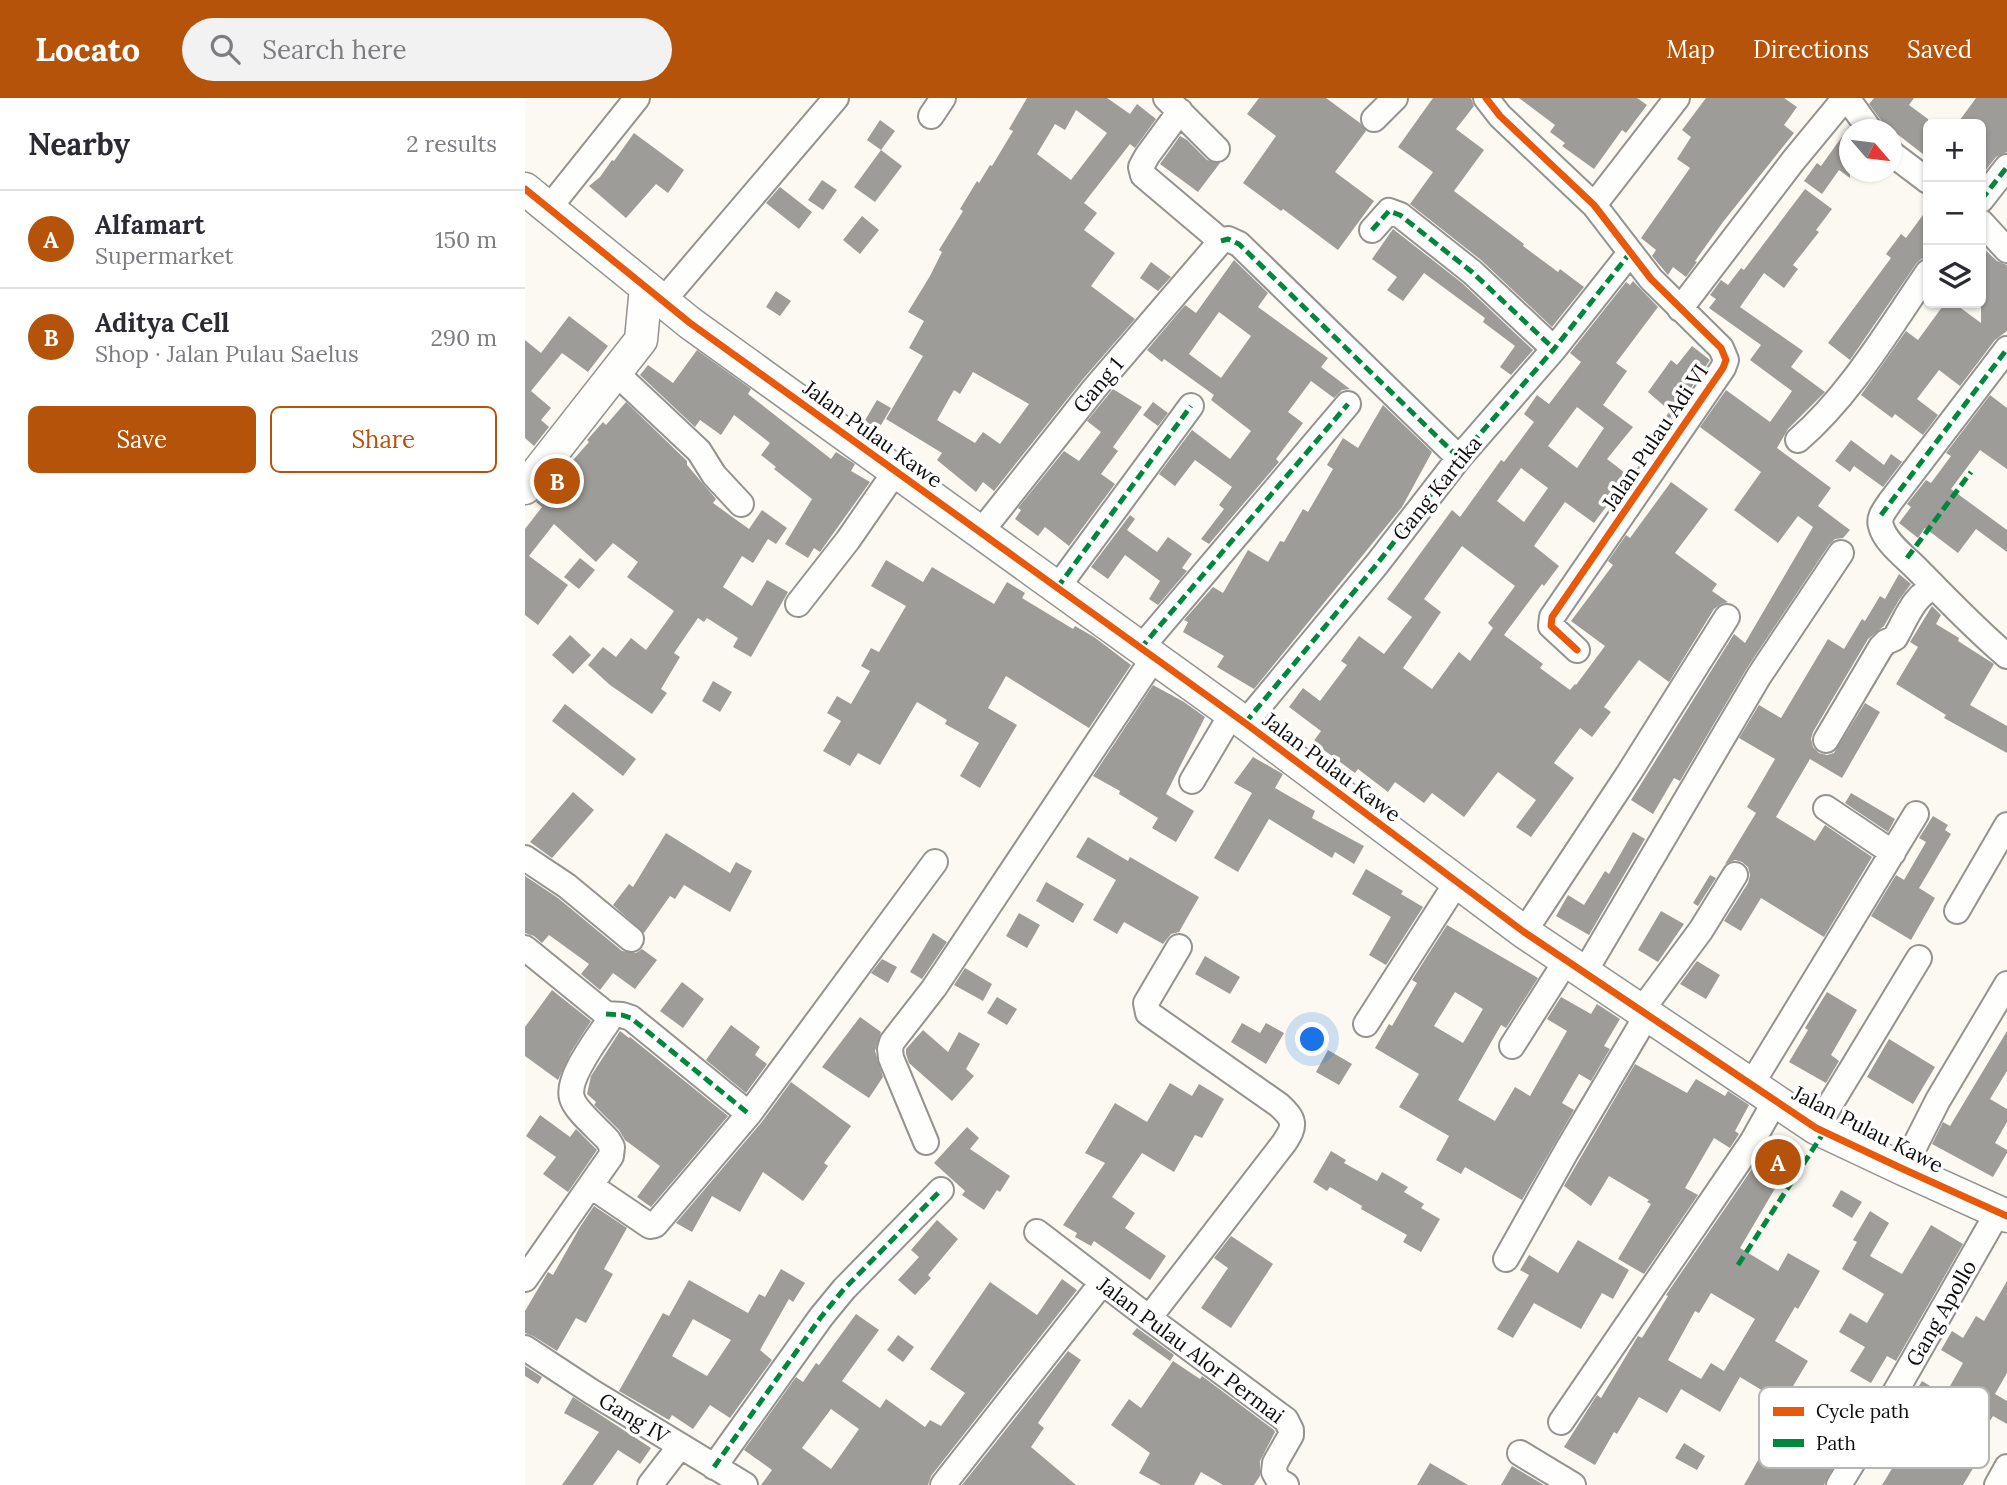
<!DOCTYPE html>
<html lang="en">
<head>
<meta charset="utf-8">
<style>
  :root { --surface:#fff; --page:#f2f2f3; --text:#2b2b33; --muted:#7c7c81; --line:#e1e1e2; --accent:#b45309 }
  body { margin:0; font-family:Lora,serif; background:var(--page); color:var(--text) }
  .controls { position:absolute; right:21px; top:21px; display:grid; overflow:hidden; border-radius:10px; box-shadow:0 2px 5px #0004 }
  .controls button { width:63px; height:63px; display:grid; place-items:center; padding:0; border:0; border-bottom:2px solid var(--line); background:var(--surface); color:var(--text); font:35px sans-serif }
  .compass { position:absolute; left:1314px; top:21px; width:63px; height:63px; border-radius:50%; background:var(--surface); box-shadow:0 2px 5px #0004; rotate:118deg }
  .you { position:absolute; left:788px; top:942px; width:24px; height:24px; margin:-18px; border:5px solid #fff; border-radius:50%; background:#1a73e8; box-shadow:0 0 0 10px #1a73e833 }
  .badge { display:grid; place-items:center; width:46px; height:46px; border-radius:50%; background:var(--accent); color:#fff; font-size:23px; font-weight:700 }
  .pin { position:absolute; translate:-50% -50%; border:4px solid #fff; box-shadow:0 2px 7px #0006 }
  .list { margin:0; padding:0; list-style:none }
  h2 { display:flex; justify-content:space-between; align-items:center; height:91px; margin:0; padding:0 28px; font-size:30px }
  h2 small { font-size:23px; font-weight:400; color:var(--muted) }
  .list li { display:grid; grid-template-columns:46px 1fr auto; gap:21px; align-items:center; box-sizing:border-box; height:98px; padding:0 28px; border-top:2px solid var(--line) }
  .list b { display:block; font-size:26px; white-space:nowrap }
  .list p { margin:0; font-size:23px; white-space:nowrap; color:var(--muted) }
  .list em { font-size:23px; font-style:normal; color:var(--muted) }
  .actions { display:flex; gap:14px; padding:21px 28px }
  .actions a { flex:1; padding:16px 0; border:2px solid var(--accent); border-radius:10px; text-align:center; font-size:24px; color:var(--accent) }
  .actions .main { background:var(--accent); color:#fff }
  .icon { flex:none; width:38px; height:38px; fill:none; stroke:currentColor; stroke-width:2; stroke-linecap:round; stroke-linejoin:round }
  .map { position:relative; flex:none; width:1482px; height:1387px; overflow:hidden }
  header { display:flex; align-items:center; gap:42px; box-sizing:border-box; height:98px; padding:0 35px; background:var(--accent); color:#fff }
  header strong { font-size:33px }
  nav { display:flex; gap:38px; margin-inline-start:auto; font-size:24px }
  .search { width:490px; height:63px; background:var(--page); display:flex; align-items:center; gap:18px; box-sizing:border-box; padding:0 24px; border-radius:38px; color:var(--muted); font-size:26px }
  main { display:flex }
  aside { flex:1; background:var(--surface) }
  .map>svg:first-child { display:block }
  .building { fill:#9e9c98; fill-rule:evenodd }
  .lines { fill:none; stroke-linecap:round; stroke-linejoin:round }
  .minor-casing { stroke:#949390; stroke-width:28 }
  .tertiary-casing { stroke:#949390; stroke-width:35 }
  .minor { stroke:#fefefd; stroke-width:24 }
  .tertiary { stroke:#fefefd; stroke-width:32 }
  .quiet { stroke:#00873e; stroke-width:5; stroke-dasharray:10 5; stroke-linecap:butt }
  .cycleway-casing { stroke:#fff; stroke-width:11 }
  .cycleway { stroke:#e8590c; stroke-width:7 }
  .labels { text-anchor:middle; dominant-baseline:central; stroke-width:7; stroke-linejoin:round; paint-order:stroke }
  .street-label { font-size:21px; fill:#0d0d0d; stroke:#fff }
  .key { fill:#fff; stroke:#b6b6b6; stroke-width:2 }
  .key-label { font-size:19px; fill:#0d0d0d }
</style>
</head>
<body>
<header>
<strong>Locato</strong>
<div class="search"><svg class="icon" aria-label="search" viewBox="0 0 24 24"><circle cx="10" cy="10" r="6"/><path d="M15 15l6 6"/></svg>Search here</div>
<nav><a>Map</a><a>Directions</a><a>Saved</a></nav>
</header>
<main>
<aside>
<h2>Nearby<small>2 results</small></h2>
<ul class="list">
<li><span class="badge">A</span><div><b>Alfamart</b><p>Supermarket</p></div><em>150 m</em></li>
<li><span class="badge">B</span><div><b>Aditya Cell</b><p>Shop · Jalan Pulau Saelus</p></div><em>290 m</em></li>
</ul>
<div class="actions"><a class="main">Save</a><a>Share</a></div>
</aside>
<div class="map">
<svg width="1482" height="1387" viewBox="0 0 1482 1387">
  <rect width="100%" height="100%" fill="#fbf9f2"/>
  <path class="building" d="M502 0H582L605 16 612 6 631 21 610 50 605 46 559 105 572 115 559 132 590 155 566 188 610 221 558 281 469 393 458 384 451 394 412 362 417 355 361 321 398 258 384 250 399 223 383 214 405 178 417 154 414 152 438 113 435 111 452 83 454 85 465 67 467 68 488 33 484 31ZM551 12 582 35 546 82 512 56 530 26 540 32ZM448 274 504 306 475 346 458 334 450 345 412 322 429 292 435 296Z
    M734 0H801L835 25 841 33 810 74 849 103 813 152 758 111 756 113 718 85 751 38 722 16Z
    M908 0H946L949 8 931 31 959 52 929 93 999 146 998 148 1033 174 1035 171 1059 189 1027 229 956 162 885 106 908 74 873 49Z
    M994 0H1112L1122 7 1101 35 1097 32 1069 71 1037 48 1040 45 1025 34 1030 27Z
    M1181 0H1259L1272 9 1259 27 1269 35 1198 124 1170 163 1172 164 1161 179 1148 169 1143 177 1127 158 1131 152 1116 140 1165 70 1152 61 1166 39 1157 32Z
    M1349 0H1389L1384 7 1403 21V60L1358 25 1344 6Z
    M1451 0H1482V54L1471 59 1456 78V26H1432Z
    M355 22 370 33 356 52 342 42Z
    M1324 29 1325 80 1314 72 1297 96 1279 83 1292 65 1296 68Z
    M109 35 159 72 143 95 131 86 101 120 64 88 75 79 87 62 89 63Z
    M655 38 662 42 682 62 695 65 673 94 635 66Z
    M356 52 377 68 350 104 329 89Z
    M297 82 312 92 298 112 283 102Z
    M255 89 287 114 274 131 241 105Z
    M1280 91 1307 111 1291 132 1294 134 1268 167 1273 171 1259 190 1239 175 1215 209 1278 253 1266 269 1300 294 1263 331 1252 350 1306 390 1293 408 1325 432 1318 440 1310 441 1304 447 1222 570 1155 683 1149 680 1128 716 1106 702 1209 536 1220 545 1288 429 1273 418 1253 445 1209 412 1236 374 1175 329 1201 292 1245 324 1267 293 1225 262 1236 247 1184 210 1191 201 1185 197 1196 182 1203 187 1216 170 1219 172Z
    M1403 110V159L1396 161 1391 166 1325 262 1303 245 1366 160 1361 156 1376 136 1381 140Z
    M337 118 354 132 335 156 318 142Z
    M868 131 937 185 1008 252 986 277 975 269 990 248 958 224 960 220 899 175 878 203 862 192 872 179 847 161Z
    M1456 148 1472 163 1482 167V233L1470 242 1435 288 1414 272 1392 301 1413 317 1398 337 1370 316 1367 320 1336 297 1381 233 1393 242 1420 205H1429L1456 225Z
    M709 162 743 195 733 209 803 260 796 269 825 291 817 292 809 300 786 283 763 314 778 325 751 361 754 364 684 446 676 441 699 411 694 407 707 389 670 362 650 388 634 376 667 332 705 361 726 333 686 302 689 297 639 261 637 264 622 252 660 207 671 215ZM694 214 726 238 696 280 664 256Z
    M626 164 646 179 633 193 615 180Z
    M1108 183 1133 209 1091 265 1102 273 1078 307 1108 329 1082 361 1104 378 1069 425 1040 404 1009 448 1034 468 1019 488 1017 486 979 537 1018 566 1015 570 1045 592 1050 586 1051 587 1080 548 1046 523 1088 467 1083 463 1101 437 1105 440 1146 384 1183 411 1150 455 1192 486 1187 493 1203 504 1196 506 1189 511 1144 584 1114 562 1079 609 1086 614 1067 639 1055 630 1029 665 1049 680 1006 739 991 729 1011 702 973 674 939 719 907 695 899 705 870 684 863 694 833 671 830 675 788 644 796 633 764 609 778 590 795 603 822 567 816 563 834 538 859 556 887 519 862 501 927 412 935 419 976 362 979 364 1009 324 999 316 1012 297 1024 306 1056 264 1045 255 1101 184 1105 187ZM1052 309 1079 330 1052 370 1023 348ZM996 370 1023 390 999 424 972 403ZM937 448 990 488 963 525 968 530 945 563 934 554 907 591 878 570 916 514 899 501Z
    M251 193 266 203 255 218 241 209Z
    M44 218 83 248 63 274 37 255 6 293 26 310 16 322 24 329 9 348 0 340V242L16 255Z
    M1167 248 1185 262 1129 344 1125 340 1145 313 1123 294 1146 262 1152 267Z
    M172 252 226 291 223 296 306 361 311 354 330 366 326 373 345 384 295 454 289 450 283 460 260 446 287 401 249 371 251 369 236 357 245 345 209 317 196 337 175 322 170 329 115 277 123 267 148 285Z
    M588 291 617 309 588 349 593 353 576 376 590 386 544 448 520 429 513 438 490 421 496 412 493 410 539 353 554 363 576 334 562 323Z
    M1465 297 1482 310V371L1455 352 1426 391 1482 432V454L1451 431 1433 455 1400 430 1393 440 1374 425 1386 409 1382 406 1401 382 1406 385 1426 358 1421 355Z
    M352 302 366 310 353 332 339 324Z
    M101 304 162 363V367L191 401 188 405 224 431 237 412 262 430 251 446 243 441 228 465 217 458 198 489 227 508 242 482 263 494 226 559 208 549 213 540 182 520 179 524 173 520 149 555 155 559 136 591 142 595 127 616 85 587 63 567 78 549 91 559 106 540 121 552 149 513 102 479 113 464 88 445 71 464 29 426 4 458 43 487 13 527 0 517V431L17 409 11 404 64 344 62 342 78 324 81 327Z
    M628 304 643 315 633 328 618 317Z
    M858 307 907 354 877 409 729 591 692 569 699 558 658 534 663 524 659 522 688 489 698 495 723 452 743 464 755 443 759 444 778 411 783 414 808 371 802 367 818 340 833 350Z
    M1326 342 1359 367 1366 356 1377 364 1358 389 1329 368 1325 374 1310 363Z
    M605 417 610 421 602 432 632 454 643 439 667 456 657 470 662 473 633 507 624 501 635 483 600 457 583 481 566 469Z
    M55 460 70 472 54 491 39 479Z
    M361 462 398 484 407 469 469 506 482 484 500 495 497 500 548 531 550 528 569 539 606 567 564 630 481 578 463 610 492 627 455 690 435 678 454 645 420 626 422 622 392 604 355 667 333 655 325 668 298 653 316 623 302 615 312 598 326 606 345 573 336 568 346 550 354 554 381 508 346 488Z
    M1374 476 1386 486 1374 502 1359 528 1343 541 1288 634 1286 641 1288 649 1294 655 1302 657 1309 655 1340 605 1355 614 1317 680 1285 661 1251 719 1290 743 1300 727 1347 759 1299 839 1236 800 1216 833 1199 823 1223 785 1225 777 1223 769 1217 764 1210 762 1200 766 1231 715 1222 709 1250 661 1214 640 1234 607 1256 620 1303 541 1319 551 1337 521 1340 523 1355 498 1360 501Z
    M1407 508 1416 517 1411 526 1434 540 1433 543 1469 566 1445 607 1482 628V655L1419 620 1421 617 1371 586 1393 549 1385 544Z
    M45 537 66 557 48 576 27 557Z
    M188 583 207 594 195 614 177 603Z
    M628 587 659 604 680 619 641 696 669 713 651 744 627 730 633 720 594 696 595 693 568 678Z
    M40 606 111 661 98 678 27 623Z
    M728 659 758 676 750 690 790 713 787 720 839 748 829 766 810 754 807 760 744 721 713 774 689 760 727 695 709 685Z
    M48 694 69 712 27 760 5 744Z
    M1326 695 1370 721 1363 734 1320 705Z
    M1408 718 1423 727 1420 732 1426 736 1394 790 1410 800 1386 842 1346 818 1371 777 1379 782 1401 744 1394 740Z
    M1108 734 1120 741 1064 837 1031 818 1043 797 1059 807 1080 773 1084 776Z
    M141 735 205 775 211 764 227 773 205 814 159 787 150 801 145 798 119 835 88 807 104 786 108 789Z
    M563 739 603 763 605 759 674 799 654 834 646 836 638 846 599 824 592 836 568 822 591 782 551 759Z
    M841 771 878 793 876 796 898 809 861 867 844 857 866 819 827 796Z
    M1185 777 1191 780 1173 808 1168 805Z
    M0 778 33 800 97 853 111 855 117 851 132 862 110 891 88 875 75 892 56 876 64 866 24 837 17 845 9 838 0 835Z
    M521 784 559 806 548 825 511 803Z
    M1136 813 1159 826 1133 864 1113 852Z
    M494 815 515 827 502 850 481 838Z
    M922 827 1013 880 981 930 976 927 933 1002 970 1023 990 989 1005 998 1042 933 1022 921 1036 899 1066 916 1072 906 1095 921 1079 948 1085 951 1066 983 1054 976 1037 1005 1049 1012 997 1102 940 1069 936 1076 911 1062 924 1038 874 1009 894 976 850 950 864 926 867 928 892 885 887 882ZM930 894 958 911 938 945 909 928Z
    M408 835 422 844 397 881 385 874Z
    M680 858 715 879 705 896 670 876Z
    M357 861 372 869 363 885 346 875Z
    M1172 863 1195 877 1181 901 1155 886Z
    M440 870 467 886 458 903 429 887Z
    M157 884 179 901 158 930 135 913Z
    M27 892 66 923 46 954 33 982 0 958V929Z
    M1302 894 1332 912 1306 957 1314 963 1301 985 1264 964 1283 932 1280 930Z
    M472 899 492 911 482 927 462 915Z
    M335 919 356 934 350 953 358 979 344 1000 297 969Z
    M717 925 735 935 741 925 759 935 741 966 706 944Z
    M206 927 235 949 230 957 242 966 221 995 181 962Z
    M398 932 423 954 434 934 455 946 441 971 449 978 427 1003 384 965 381 956V951Z
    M95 933 104 940 105 939 203 1018 126 1109 112 1099 135 1068 100 1042 94 1032 69 1007 71 1004 62 996 66 978Z
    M1482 933V973L1465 1001 1482 1011V1024L1470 1045 1482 1052V1055L1468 1079 1407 1046 1418 1024 1425 1028Z
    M1364 941 1410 969 1388 1006 1342 979Z
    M803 952 827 966 814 987 791 974Z
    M1110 966 1162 995 1171 981 1200 998 1203 993 1224 1007 1210 1033 1214 1036 1205 1050 1189 1040 1160 1090 1173 1097 1119 1176 1093 1161 1126 1106 1122 1104 1124 1102 1084 1078 1066 1108 1039 1088Z
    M266 984 326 1028 299 1065 303 1068 278 1103 238 1074 215 1114 187 1098 167 1134 151 1125 236 1025Z
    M645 985 667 998 674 986 699 1001 677 1040 670 1037 649 1074 617 1055 587 1099 610 1115 600 1130 641 1158 625 1182 569 1143 566 1148 550 1139 552 1135 538 1127 580 1065 560 1055 590 1005 622 1024Z
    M15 1017 45 1039 51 1031 72 1052 43 1094 18 1076 31 1059 1 1038Z
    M442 1029 454 1040 445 1051 485 1078 475 1094 472 1092 459 1112 437 1097 440 1093 409 1065Z
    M1246 1043 1276 1061 1261 1086 1255 1082 1215 1150 1253 1173 1263 1155 1295 1173 1273 1211 1270 1209 1250 1243 1283 1263 1258 1305 1215 1279 1195 1314 1156 1291 1142 1315 1114 1299 1092 1336 1089 1334 1070 1367 1039 1349 1072 1297 1076 1300 1113 1238 1117 1240 1143 1198 1141 1197ZM1186 1195 1230 1221 1199 1273 1186 1265 1176 1281 1143 1262 1170 1213 1174 1215Z
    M806 1053 821 1062 819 1065 852 1083 857 1074 883 1089 879 1094 899 1106 896 1110 915 1121 896 1154 878 1144 882 1137 836 1111 837 1108 805 1089 802 1093 788 1084Z
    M1316 1092 1337 1104 1327 1120 1307 1108Z
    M69 1108 102 1130 79 1171 88 1176 61 1225 51 1220 32 1253 8 1238 0 1235V1213L23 1174 28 1177 55 1129Z
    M1345 1113 1364 1125 1345 1158 1377 1176 1406 1127 1438 1146 1371 1263 1362 1258 1346 1285 1325 1273 1340 1249 1314 1234 1325 1215 1342 1225 1359 1196 1317 1171 1332 1144 1328 1142Z
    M412 1122 433 1141 403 1177 406 1180 390 1197 373 1182 394 1159 386 1152Z
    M706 1138 748 1166 706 1230 676 1210 703 1170 689 1160Z
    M1053 1142 1104 1172 1088 1201 1077 1195 1056 1231 1009 1205 988 1240 972 1231 1004 1177 995 1172 1004 1157 1033 1175Z
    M256 1171 280 1185 268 1204 264 1201 235 1252 247 1262 205 1320 185 1307 168 1331 147 1317 144 1322 94 1293 138 1215 144 1218 164 1182 223 1215 234 1196 240 1199ZM168 1221 206 1242 182 1278 147 1258Z
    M537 1181 552 1192 406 1378 403 1387H236L247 1372 219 1352 271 1279 278 1284 291 1265 294 1267 331 1216 354 1232 317 1283 355 1310 361 1301 400 1329 405 1322 416 1328 440 1295 405 1271 465 1184 512 1217ZM306 1311 334 1331 306 1371 277 1350Z
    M1482 1183V1275L1470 1296 1482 1303V1326L1468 1318 1444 1357 1453 1362 1438 1387H1357L1368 1369 1357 1362 1393 1301 1388 1298 1397 1283 1420 1297 1438 1265 1416 1252 1427 1233 1438 1240 1451 1218 1459 1223Z
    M612 1230 649 1257 645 1263 607 1236Z
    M373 1237 389 1249 378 1264 362 1252Z
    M543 1253 556 1262 513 1325 519 1330 506 1349 551 1387H437Z
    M648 1263 675 1281 677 1278 749 1332 750 1334 735 1363V1378L729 1387H698L676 1374 669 1387H636L614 1375 625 1355 586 1327 604 1301 616 1310Z
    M0 1268 17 1279 13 1286 0 1278Z
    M48 1299 126 1350 115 1366 93 1352 68 1387H37L74 1334 39 1315Z
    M1259 1331 1312 1362 1299 1387H1219L1236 1357 1242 1360Z
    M1159 1345 1180 1358 1172 1372 1150 1360Z
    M905 1365 943 1387H892Z
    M987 1368 1019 1387H976Z"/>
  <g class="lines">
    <defs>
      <path id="minor" d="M641 0 692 51
        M961 0 975 18 1069 107 1126 181 1196 250 1201 262 1198 270 1027 519 1026 528 1052 552
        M1322 0 1345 32
        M655 13 622 58 616 69 618 77 696 143
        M406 18 418 0
        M849 21 870 0
        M1366 55 1403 83
        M1456 102 1482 69
        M1069 107 1152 0
        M24 110 112 0
        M1456 124 1482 152
        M847 132 864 113 875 117 947 174 1029 251
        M696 143 703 141 714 146 934 360
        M138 203 311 0
        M1155 211 1268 63 1320 0
        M1482 251 1365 404C1360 412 1353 419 1356 428 1360 444 1380 459 1391 470 1421 500 1450 531 1482 558
        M91 275 174 353 189 377 216 406
        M1273 342C1326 296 1363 232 1403 174
        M455 435 569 291 696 143
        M532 490 666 308
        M273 506 323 442 370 374
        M615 551 823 306
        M720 625 852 466 934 360 1029 251 1105 155
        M1301 642 1356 549 1361 544 1370 540C1380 523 1390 494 1410 490
        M667 683 706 617
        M1301 710 1368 755
        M0 760 42 788 106 841
        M1432 813 1482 727
        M999 834 1104 675 1202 519
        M0 850 81 916 83 924C72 941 41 980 47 1000 50 1012 74 1032 83 1042L87 1049 86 1058 0 1181
        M1059 875 1234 578 1316 455
        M1116 913 1176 832 1210 777
        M81 916 97 917 106 920 224 1016
        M841 926 932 784
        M987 948 1041 863
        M1226 987 1391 716
        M1291 1030 1394 860
        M401 1044 366 960 365 951 367 944 409 890 628 561
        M1378 1071 1413 1002 1482 886
        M66 1088 125 1128 130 1127 224 1016 410 764
        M512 1134 624 1220 761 1322 766 1332V1337L750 1365 749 1374 754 1383 761 1387
        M981 1161 1041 1054 1122 917
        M624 1220 759 1045C771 1027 770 1022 754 1007L623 915 621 905 654 849
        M0 1250 67 1294 220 1387
        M1036 1324 1227 1044 1250 1003
        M995 1355 1048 1387
        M189 1369 296 1219 319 1191 416 1092
        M125 1387 155 1348
        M418 1387 577 1185
        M1314 1387 1372 1291 1473 1114
        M1472 1387 1482 1369"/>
      <path id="tertiary" d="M0 91 165 225 720 625 999 834 1291 1030 1378 1071 1482 1118
        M0 390 116 242 121 189"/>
    </defs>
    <use href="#minor" class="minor-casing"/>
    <use href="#tertiary" class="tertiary-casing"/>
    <use href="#minor" class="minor"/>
    <use href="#tertiary" class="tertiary"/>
    <path class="quiet" d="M1456 102 1482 69
      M847 132 864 113 875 117 947 174 1029 251
      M696 143 703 141 714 146 934 360
      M1356 417 1482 251
      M1382 460 1446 374
      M532 490 666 308
      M615 551 823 306
      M720 625 852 466 934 360 1029 251 1105 155
      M81 916 97 917 106 920 224 1016
      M1213 1167 1299 1034
      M189 1369 296 1219 319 1191 416 1092"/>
    <defs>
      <path id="cycleway" d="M961 0 975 18 1069 107 1126 181 1196 250 1201 262 1198 270 1027 519 1026 528 1052 552
        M0 91 165 225 720 625 999 834 1291 1030 1378 1071 1482 1118"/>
    </defs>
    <use href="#cycleway" class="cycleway-casing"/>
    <use href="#cycleway" class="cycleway"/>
  </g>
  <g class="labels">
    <g class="street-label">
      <text transform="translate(573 287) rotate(-50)">Gang 1</text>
      <text transform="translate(348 336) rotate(36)">Jalan Pulau Kawe</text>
      <text transform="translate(1130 339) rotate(-56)">Jalan Pulau Adi VI</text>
      <text transform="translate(912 390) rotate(-51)">Gang Kartika</text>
      <text transform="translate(807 669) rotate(37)">Jalan Pulau Kawe</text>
      <text transform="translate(1343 1031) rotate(27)">Jalan Pulau Kawe</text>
      <text transform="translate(1416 1215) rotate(-60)">Gang Apollo</text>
      <text transform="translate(666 1252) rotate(37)">Jalan Pulau Alor Permai</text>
      <text transform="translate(109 1320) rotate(31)">Gang IV</text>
    </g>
  </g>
  <rect x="1234" y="1289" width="230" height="81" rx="10" class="key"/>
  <rect x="1248" y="1309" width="31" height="9" fill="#e8590c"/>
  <rect x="1248" y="1341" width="31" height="8" fill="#00873e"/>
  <g class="key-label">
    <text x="1291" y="1320">Cycle path</text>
    <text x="1291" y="1352">Path</text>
  </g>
</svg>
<div class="controls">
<button>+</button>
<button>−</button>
<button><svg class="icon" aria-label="layers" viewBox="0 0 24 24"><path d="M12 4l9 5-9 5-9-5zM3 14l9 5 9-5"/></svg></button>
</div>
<svg class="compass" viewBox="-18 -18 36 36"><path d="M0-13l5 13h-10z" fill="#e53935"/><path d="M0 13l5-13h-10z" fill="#7c7c81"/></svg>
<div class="you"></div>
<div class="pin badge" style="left:1253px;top:1064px">A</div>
<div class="pin badge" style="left:32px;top:383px">B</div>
</div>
</main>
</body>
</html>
